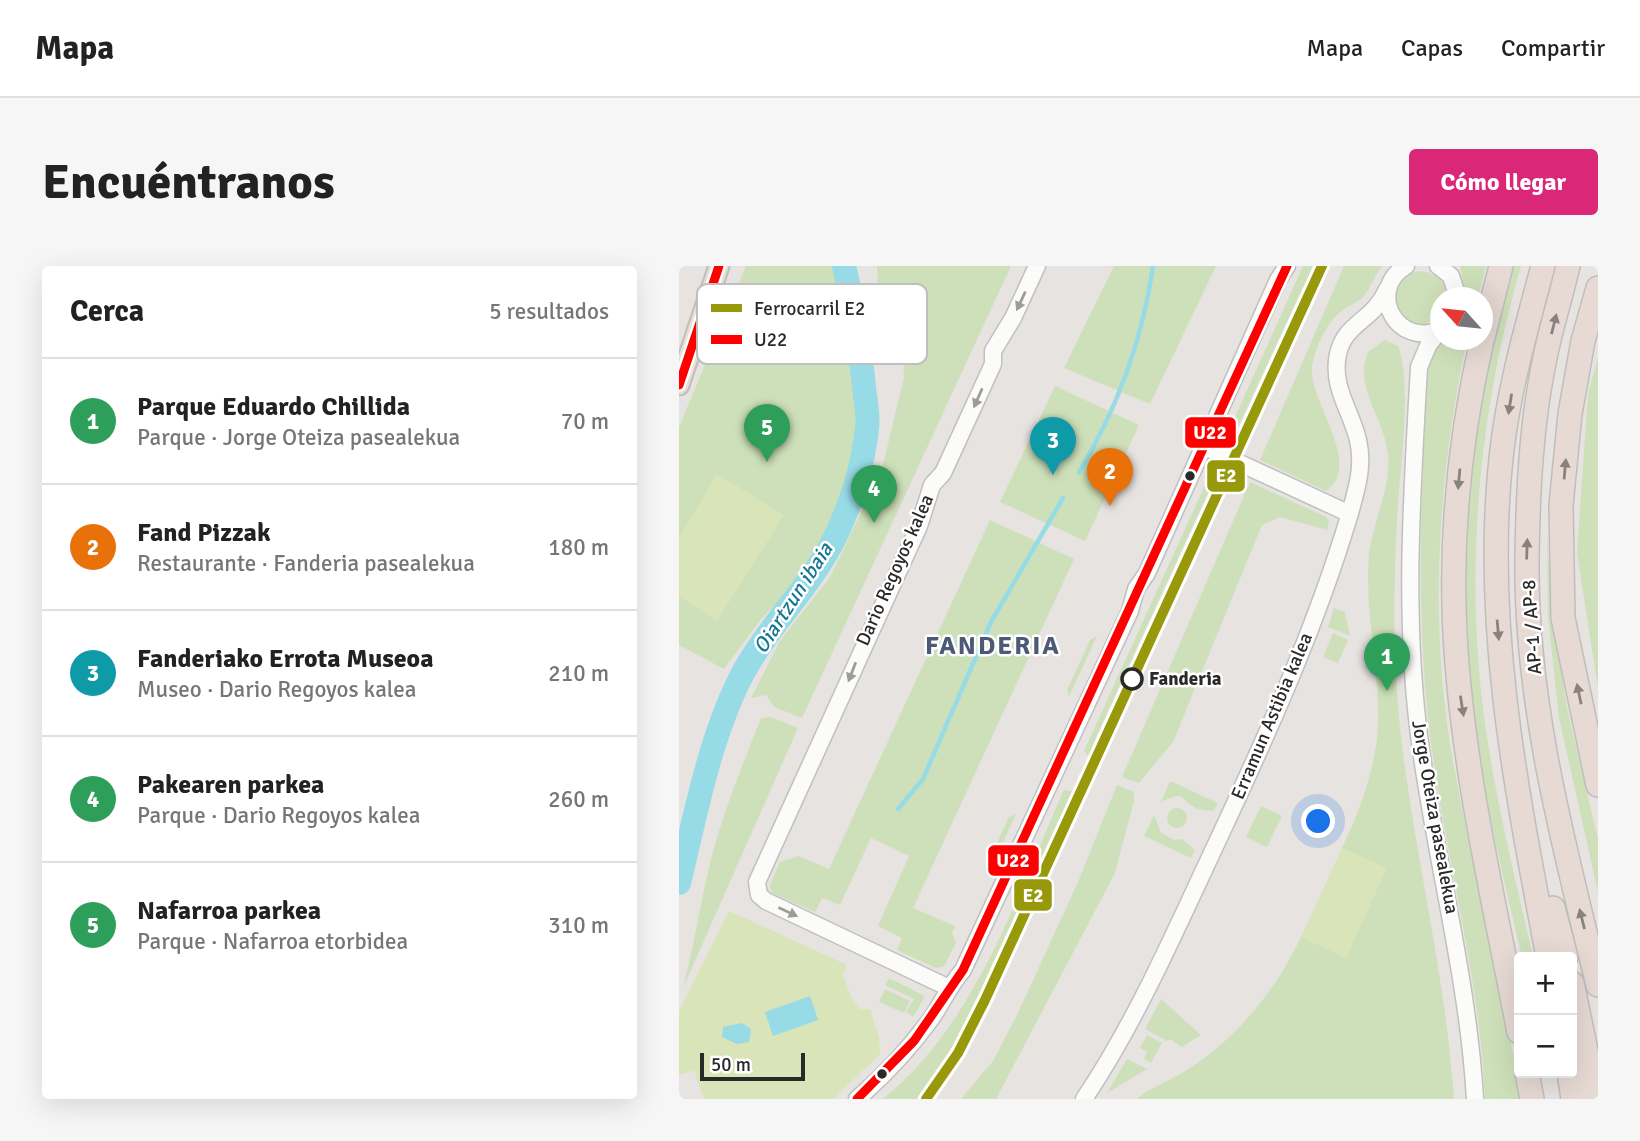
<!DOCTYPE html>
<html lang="es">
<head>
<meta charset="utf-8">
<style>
  :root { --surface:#fff; --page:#f6f6f6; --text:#222; --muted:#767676; --line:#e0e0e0; --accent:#db2777 }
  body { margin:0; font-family:Signika,sans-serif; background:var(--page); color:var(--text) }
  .controls { position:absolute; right:21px; bottom:21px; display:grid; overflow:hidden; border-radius:7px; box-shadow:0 7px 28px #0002 }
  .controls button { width:63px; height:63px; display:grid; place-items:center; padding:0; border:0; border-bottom:2px solid var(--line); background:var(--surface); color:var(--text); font:35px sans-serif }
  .compass { position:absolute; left:751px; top:21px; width:63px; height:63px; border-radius:50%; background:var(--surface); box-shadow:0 7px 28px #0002; rotate:297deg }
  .scale { position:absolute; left:21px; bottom:18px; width:105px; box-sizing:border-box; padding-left:7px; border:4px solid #292929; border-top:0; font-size:19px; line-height:24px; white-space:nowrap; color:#292929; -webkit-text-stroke:5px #fff; paint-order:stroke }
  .you { position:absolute; left:640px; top:556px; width:24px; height:24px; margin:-18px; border:5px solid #fff; border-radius:50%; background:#1a73e8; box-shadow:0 0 0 10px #1a73e833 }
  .badge { display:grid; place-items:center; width:46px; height:46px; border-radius:50%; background:var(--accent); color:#fff; font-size:23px; font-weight:700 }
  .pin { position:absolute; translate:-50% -58px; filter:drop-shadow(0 2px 4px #0008) }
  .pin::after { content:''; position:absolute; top:37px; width:24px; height:21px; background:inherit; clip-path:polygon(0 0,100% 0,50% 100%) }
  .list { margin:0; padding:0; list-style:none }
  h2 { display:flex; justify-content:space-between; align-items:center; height:91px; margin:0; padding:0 28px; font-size:30px }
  h2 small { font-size:23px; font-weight:400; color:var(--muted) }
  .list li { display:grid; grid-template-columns:46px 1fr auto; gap:21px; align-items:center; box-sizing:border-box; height:126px; padding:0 28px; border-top:2px solid var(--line) }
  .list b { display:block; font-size:26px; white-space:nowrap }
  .list p { margin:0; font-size:23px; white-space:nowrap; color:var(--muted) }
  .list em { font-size:23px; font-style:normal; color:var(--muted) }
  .map { position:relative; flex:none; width:919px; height:833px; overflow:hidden; border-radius:7px }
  header { display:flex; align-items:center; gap:42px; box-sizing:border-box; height:98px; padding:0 35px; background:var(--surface); border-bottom:2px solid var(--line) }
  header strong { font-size:33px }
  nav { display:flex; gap:38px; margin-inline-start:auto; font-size:24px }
  .intro { display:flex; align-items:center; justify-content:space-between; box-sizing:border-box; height:168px; padding:0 42px }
  h1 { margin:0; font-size:49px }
  .button { padding:18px 32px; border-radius:7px; background:var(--accent); color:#fff; font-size:24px; font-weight:700 }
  main { display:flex; gap:42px; padding:0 42px }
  aside { flex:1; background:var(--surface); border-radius:7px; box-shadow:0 7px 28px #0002 }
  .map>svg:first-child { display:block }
  .green { fill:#cee0ba }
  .pitch { fill:#d9e4b8 }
  .water { fill:#96dbe5 }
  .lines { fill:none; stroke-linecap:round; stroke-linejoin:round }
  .stream { stroke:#96dbe5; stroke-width:4.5 }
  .river { stroke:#96dbe5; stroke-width:24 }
  .minor-casing { stroke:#c0c0c1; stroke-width:19 }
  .major-casing { stroke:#bfbebd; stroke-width:23 }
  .highway-casing { stroke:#bfbebd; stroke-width:26 }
  .minor { stroke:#fbfbfa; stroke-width:16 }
  .major { stroke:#e5dfd4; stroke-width:19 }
  .highway { stroke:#e7dad4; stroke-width:23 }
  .bus-1-casing { stroke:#fff; stroke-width:14 }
  .bus-1 { stroke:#f00; stroke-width:9 }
  .rail-1-casing { stroke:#fff; stroke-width:16 }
  .rail-1 { stroke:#97990a; stroke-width:10 }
  .oneway { fill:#9c9c9c }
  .oneway2 { fill:#88827e }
  .bus-dot { fill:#292929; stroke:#fff; stroke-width:2.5 }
  .stop-dot { fill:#fff; stroke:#292929; stroke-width:3.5 }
  .labels { text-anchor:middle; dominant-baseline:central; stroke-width:5; stroke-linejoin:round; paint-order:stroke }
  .street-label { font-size:19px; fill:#292929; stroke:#fff }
  .stop-label { font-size:19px; font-weight:bold; fill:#292929; stroke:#fff; text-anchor:start }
  .water-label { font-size:21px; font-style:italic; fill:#157691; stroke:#fff }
  .district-label { font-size:26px; font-weight:bold; letter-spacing:2px; fill:#4c5977; stroke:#fff }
  .key { fill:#fff; stroke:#bfbfbf; stroke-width:2 }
  .key-label { font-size:19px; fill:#292929 }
  .line-badge { stroke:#fff; stroke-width:2.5 }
  .badge-label { font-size:19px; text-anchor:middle; font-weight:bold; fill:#fff }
</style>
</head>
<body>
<header>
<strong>Mapa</strong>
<nav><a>Mapa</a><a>Capas</a><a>Compartir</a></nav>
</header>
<div class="intro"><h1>Encuéntranos</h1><a class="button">Cómo llegar</a></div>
<main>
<aside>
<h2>Cerca<small>5 resultados</small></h2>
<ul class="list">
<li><span class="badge" style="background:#2e9e5b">1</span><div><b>Parque Eduardo Chillida</b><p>Parque · Jorge Oteiza pasealekua</p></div><em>70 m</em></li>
<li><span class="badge" style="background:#e8710a">2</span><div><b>Fand Pizzak</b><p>Restaurante · Fanderia pasealekua</p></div><em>180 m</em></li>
<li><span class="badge" style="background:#0f9aa8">3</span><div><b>Fanderiako Errota Museoa</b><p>Museo · Dario Regoyos kalea</p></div><em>210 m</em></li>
<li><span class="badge" style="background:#2e9e5b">4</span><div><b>Pakearen parkea</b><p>Parque · Dario Regoyos kalea</p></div><em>260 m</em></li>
<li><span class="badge" style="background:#2e9e5b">5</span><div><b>Nafarroa parkea</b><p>Parque · Nafarroa etorbidea</p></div><em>310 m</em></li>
</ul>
</aside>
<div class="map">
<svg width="919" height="833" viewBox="0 0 919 833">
  <rect width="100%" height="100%" fill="#e6e3e0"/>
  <path class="green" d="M67 0H156L180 107 183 174 170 218 131 303 82 353 45 403 0 379V161Z
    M198 0H332L123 452 95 441 87 429 72 432 101 375 151 311 203 203 225 111 223 66 199 22Z
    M435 0H537L471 138 385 102Z
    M624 0H634L550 180 546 173Z
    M665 0H703C695 10 692 23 683 32 676 38 667 41 660 47 647 58 633 87 633 105 633 139 684 200 647 225L581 194Z
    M781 0H807L799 31H787Z
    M832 0H842C804 132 789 268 800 404 808 501 833 597 854 691H843C826 619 808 546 798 473 782 351 785 224 806 103 812 68 824 34 832 0Z
    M741 5C757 7 767 15 768 31L762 32 761 51 744 59 725 53 716 37 718 19 732 7Z
    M706 74 719 80C734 117 720 210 718 254 714 331 714 410 724 487 739 602 767 716 775 833H457C473 821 492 814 508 804 557 773 598 723 622 671L667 691 707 602 663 582C681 544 697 502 699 459 701 402 685 346 690 288 694 255 712 223 709 189 706 153 674 122 689 86Z
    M763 74H788C759 211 749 355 774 495 794 608 825 719 841 833H806C801 704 762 579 749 451 737 334 742 219 749 102L757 79Z
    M919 91V422L898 287 909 128Z
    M376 120 460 159 406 275 321 236Z
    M539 205 417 471 412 493 405 485 532 206Z
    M571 216 647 251 650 255 648 264 601 251 583 259 494 476 460 517 443 511Z
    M311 254 395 293 234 642 276 660 273 667 277 677 265 700 257 702 218 684 223 672 199 660 230 590 192 572 161 639 143 632 136 646 93 627 91 619 101 596 120 590 150 603Z
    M868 267 873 346 888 442 919 573V626L880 452 869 351Z
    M655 342 666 346 671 370 649 361Z
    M654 367 669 374 659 397 644 391Z
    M418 370 390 431 388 424 411 374Z
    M92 451 119 462 4 722C14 684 20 645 29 606 41 553 62 503 82 452Z
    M491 515 539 537 534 545C530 544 521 544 517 542 498 532 508 524 482 536Z
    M438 519 455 526V535L436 607 317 833H282L314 795 339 747 399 616Z
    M385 524 396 526 383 549C339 645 302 749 238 833H204C297 758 338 629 385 524Z
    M582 540 603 550 588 581 567 571Z
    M488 552a10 10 0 1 1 20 0a10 10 0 1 1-20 0Z
    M337 548 309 609 306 602 330 551Z
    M475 549 482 567 496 574 503 573 516 584 512 592 465 570Z
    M210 712 246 730 234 751 227 746 235 733 206 719Z
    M206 723 231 735 225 747 200 736Z
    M482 733 522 769 503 781 491 773 488 775 466 763Z
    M468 769 483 777 472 797 465 793 468 786 461 782Z
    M448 793 468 803 428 827Z"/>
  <path class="pitch" d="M38 208 105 249 38 355 0 330V272Z
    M663 582 708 602 667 692 622 671Z
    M50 645 168 699 164 709 173 733 181 743H191L200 772 201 788 154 833H25L15 804 0 809V745Z"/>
  <path class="water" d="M131 730 139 754 94 770 86 746Z
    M63 757 72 763 70 776 58 778 43 771 44 761Z"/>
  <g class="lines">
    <path class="stream" d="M400 206C438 144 464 72 474 0
      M219 543 244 513 312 356 384 232"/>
    <path class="river" d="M0 617C17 547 31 469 65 405 88 363 123 329 147 288 168 252 184 203 188 162 190 149 186 134 185 120 181 79 175 40 165 0"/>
    <defs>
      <path id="minor" d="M727 0C686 25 719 84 762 63
        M759 0 772 10 779 32
        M762 63 749 80 740 101C733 227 724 351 741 477 757 596 789 712 796 833
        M526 181 671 248
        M268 721 87 635 80 629 78 616 240 260 253 219 264 207 314 98V85L334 52 358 0
        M178 833C206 809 230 783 252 753 264 736 270 720 284 704L451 345 457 323 468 307 599 14 608 0
        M405 833C456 757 493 672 532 589 584 478 636 365 671 247 678 222 685 199 679 174 672 144 652 121 659 88 666 56 695 55 708 23"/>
      <path id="major" d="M0 119 40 0"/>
      <path id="highway" d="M864 0C847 63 829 126 822 192 804 360 838 527 869 691
        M889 0C882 31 872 61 866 92 852 157 849 226 848 292 846 436 885 580 919 719
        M919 22 904 75 891 148 882 239 884 352 919 519
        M804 71 822 0
        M803 74C781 170 771 269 776 368 783 501 815 635 840 766
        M874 642 887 691
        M893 717 917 833
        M848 807 853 833
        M890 807 894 833"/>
    </defs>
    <use href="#minor" class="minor-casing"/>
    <use href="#major" class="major-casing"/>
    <use href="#highway" class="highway-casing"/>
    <use href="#minor" class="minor"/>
    <use href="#major" class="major"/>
    <use href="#highway" class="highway"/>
    <defs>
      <path id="bus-1" d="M0 119 40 0
        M178 833 235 775 284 704 608 0"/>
    </defs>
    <use href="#bus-1" class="bus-1-casing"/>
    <use href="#bus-1" class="bus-1"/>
    <defs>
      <path id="rail-1" d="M247 833 279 787 306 734 643 0"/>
    </defs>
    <use href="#rail-1" class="rail-1-casing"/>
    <use href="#rail-1" class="rail-1"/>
  </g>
  <defs><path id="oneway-solid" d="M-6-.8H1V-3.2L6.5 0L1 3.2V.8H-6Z" transform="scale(1.75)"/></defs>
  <g class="oneway">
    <use href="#oneway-solid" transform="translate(342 35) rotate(115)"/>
    <use href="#oneway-solid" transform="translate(299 132) rotate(114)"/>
    <use href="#oneway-solid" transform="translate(173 406) rotate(111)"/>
    <use href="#oneway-solid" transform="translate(109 646) rotate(25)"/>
  </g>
  <g class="oneway2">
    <use href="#oneway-solid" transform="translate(875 58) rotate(-76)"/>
    <use href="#oneway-solid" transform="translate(831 138) rotate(99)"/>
    <use href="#oneway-solid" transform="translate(886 203) rotate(-85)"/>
    <use href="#oneway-solid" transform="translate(780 213) rotate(95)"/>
    <use href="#oneway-solid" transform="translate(848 283) rotate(-88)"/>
    <use href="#oneway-solid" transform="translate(819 364) rotate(85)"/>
    <use href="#oneway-solid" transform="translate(900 428) rotate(-102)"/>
    <use href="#oneway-solid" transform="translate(783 440) rotate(81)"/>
    <use href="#oneway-solid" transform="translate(903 653) rotate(-104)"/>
  </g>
  <g class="bus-dot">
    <circle cx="511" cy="210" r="6"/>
    <circle cx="203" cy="808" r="6"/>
  </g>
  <circle class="stop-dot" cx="453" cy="413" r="10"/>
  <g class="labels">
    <g class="street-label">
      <text transform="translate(216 304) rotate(-66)">Dario Regoyos kalea</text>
      <text transform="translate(853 361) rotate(-94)">AP-1 / AP-8</text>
      <text transform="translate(593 450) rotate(-67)">Erramun Astibia kalea</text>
      <text transform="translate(756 551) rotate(80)">Jorge Oteiza pasealekua</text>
    </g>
    <g class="stop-label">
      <text x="470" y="413">Fanderia</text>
    </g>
    <g class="water-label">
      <text transform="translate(114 332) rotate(-57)">Oiartzun ibaia</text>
    </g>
    <g class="district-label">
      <text x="314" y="380">FANDERIA</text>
    </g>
  </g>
  <rect x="18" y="18" width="230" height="80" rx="10" class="key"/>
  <rect x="32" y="38" width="31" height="8" fill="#97990a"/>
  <rect x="32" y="69" width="31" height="9" fill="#f00"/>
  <g class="key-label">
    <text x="75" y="49">Ferrocarril E2</text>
    <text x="75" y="80">U22</text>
  </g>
  <g class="line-badge">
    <rect x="505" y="150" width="53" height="33" rx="7" fill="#f00"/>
    <rect x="527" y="193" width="40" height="34" rx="7" fill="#97990a"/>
    <rect x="308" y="578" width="53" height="33" rx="7" fill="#f00"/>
    <rect x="334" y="612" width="40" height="34" rx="7" fill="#97990a"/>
  </g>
  <g class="badge-label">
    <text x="531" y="173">U22</text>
    <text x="547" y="216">E2</text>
    <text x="334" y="601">U22</text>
    <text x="354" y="636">E2</text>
  </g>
</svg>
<div class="controls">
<button>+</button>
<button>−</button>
</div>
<svg class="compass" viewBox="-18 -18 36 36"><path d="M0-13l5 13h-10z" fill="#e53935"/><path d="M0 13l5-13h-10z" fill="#767676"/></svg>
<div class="scale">50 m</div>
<div class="you"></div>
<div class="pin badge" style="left:708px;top:425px;background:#2e9e5b">1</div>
<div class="pin badge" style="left:431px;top:240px;background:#e8710a">2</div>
<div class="pin badge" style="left:374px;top:209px;background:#0f9aa8">3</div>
<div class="pin badge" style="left:195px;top:257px;background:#2e9e5b">4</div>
<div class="pin badge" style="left:88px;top:196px;background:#2e9e5b">5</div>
</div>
</main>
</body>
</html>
